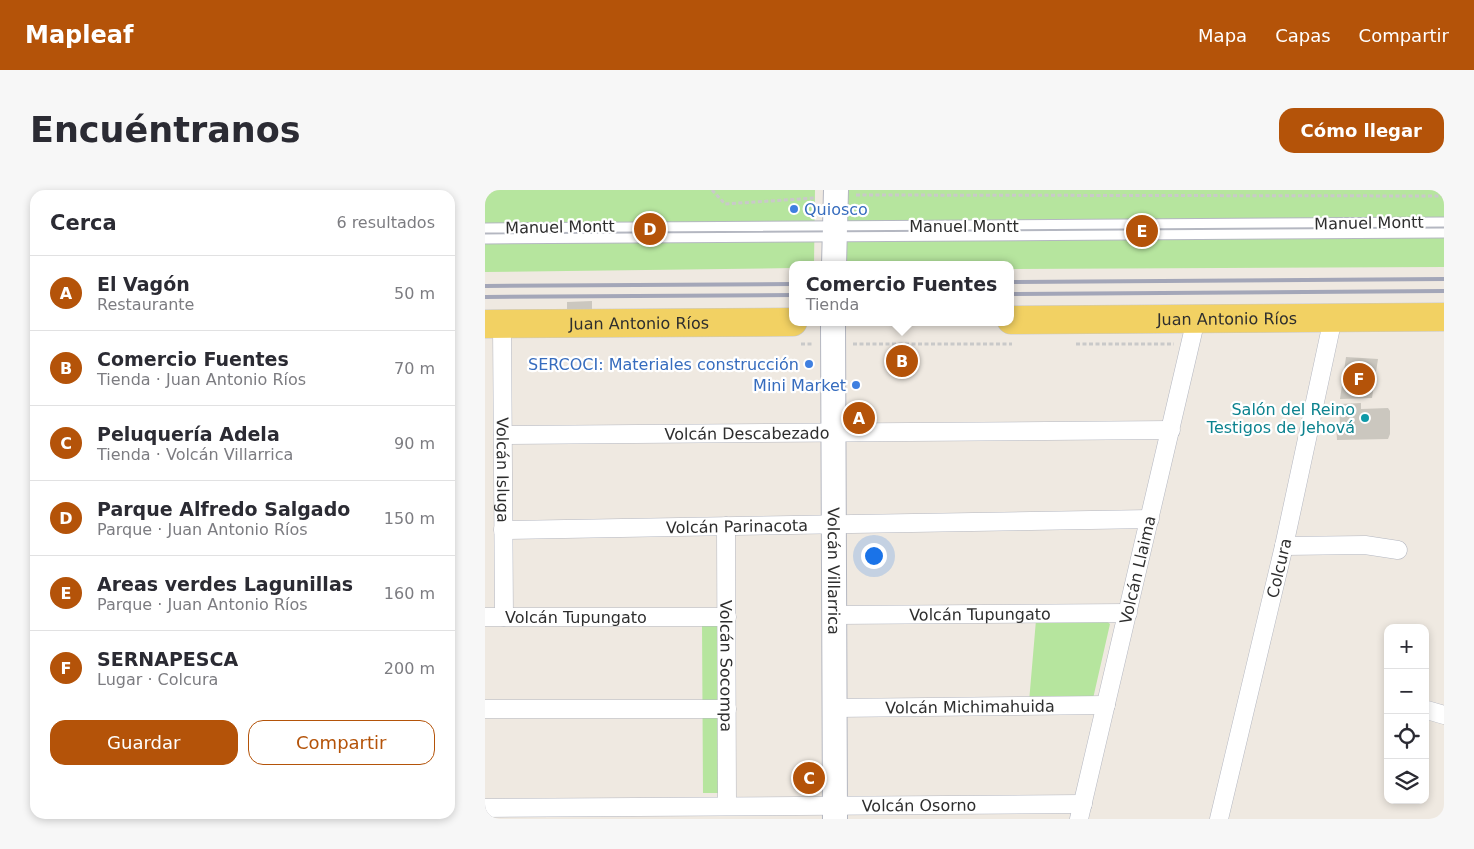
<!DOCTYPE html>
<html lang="es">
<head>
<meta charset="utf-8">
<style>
  :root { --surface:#fff; --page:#f7f7f7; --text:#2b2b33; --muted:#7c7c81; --line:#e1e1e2; --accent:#b45309 }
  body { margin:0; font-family:"DejaVu Sans",sans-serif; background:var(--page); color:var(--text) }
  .controls { position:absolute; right:15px; bottom:15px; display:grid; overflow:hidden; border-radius:10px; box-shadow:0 2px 8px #0003 }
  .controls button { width:45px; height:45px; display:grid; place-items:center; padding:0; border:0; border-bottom:1px solid var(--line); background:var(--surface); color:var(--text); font:25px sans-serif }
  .you { position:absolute; left:388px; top:365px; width:18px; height:18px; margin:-12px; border:4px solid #fff; border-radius:50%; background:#1a73e8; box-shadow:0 0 0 8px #1a73e833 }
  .badge { display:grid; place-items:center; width:32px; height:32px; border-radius:50%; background:var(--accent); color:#fff; font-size:16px; font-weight:700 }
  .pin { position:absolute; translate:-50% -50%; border:2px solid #fff; box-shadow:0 1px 5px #0006 }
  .popup { position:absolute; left:304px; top:71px; width:225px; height:65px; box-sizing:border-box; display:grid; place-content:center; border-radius:10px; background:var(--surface); filter:drop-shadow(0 1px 4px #0005); font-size:16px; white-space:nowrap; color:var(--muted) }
  .popup b { font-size:19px; color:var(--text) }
  .popup::after { content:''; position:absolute; left:50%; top:100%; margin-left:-10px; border:10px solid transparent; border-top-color:var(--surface) }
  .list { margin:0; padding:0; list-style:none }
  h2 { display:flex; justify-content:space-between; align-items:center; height:65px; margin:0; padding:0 20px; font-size:21px }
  h2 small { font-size:16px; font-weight:400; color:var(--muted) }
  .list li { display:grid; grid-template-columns:32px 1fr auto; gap:15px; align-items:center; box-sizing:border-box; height:75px; padding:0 20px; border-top:1px solid var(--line) }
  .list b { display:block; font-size:19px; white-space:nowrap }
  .list p { margin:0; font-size:16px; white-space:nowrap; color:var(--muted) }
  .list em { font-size:16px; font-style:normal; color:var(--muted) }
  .actions { display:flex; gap:10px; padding:15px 20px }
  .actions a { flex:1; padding:11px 0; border:1px solid var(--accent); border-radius:15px; text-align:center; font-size:18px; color:var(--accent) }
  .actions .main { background:var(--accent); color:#fff }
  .icon { flex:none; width:28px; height:28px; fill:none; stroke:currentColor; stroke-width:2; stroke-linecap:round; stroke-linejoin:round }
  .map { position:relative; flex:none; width:959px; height:629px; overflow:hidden; border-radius:15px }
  header { display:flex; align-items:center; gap:30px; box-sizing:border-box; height:70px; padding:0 25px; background:var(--accent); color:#fff }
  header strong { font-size:24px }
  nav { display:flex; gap:28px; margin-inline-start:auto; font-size:18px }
  .intro { display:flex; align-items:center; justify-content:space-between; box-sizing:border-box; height:120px; padding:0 30px }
  h1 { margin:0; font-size:35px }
  .button { padding:12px 22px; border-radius:15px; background:var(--accent); color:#fff; font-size:18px; font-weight:700 }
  main { display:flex; gap:30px; padding:0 30px }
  aside { flex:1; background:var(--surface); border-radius:15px; box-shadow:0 2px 8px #0003 }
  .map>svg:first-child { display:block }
  .green { fill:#b6e59e }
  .building { fill:#cbc7bf }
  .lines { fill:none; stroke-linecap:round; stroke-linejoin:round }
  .lane-casing { stroke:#b4b7c1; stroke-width:11 }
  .street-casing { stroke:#b4b7c1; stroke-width:19 }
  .secondary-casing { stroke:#b4b7c1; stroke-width:26 }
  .primary-casing { stroke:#c9c9c9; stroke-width:29 }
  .path { stroke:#c9c9c9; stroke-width:3; stroke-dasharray:4 2.5; stroke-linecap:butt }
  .lane { stroke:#fff; stroke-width:9 }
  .street { stroke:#fff; stroke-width:18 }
  .secondary { stroke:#fff; stroke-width:24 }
  .primary { stroke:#f2d163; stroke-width:28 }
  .rail { stroke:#a3a6b8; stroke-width:4 }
  .shop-dot { fill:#3f7fe0; stroke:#fff; stroke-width:2 }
  .culture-dot { fill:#0f9aa8; stroke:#fff; stroke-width:2 }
  .labels { text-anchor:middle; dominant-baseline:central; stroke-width:4.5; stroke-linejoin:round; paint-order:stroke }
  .shop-label { font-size:16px; fill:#366cbe; stroke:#fff; text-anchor:end }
  .street-label { font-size:16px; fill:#2e2e2e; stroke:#fff }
  .culture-label { font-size:16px; fill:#0d838f; stroke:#fff; text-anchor:end }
</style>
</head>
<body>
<header>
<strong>Mapleaf</strong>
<nav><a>Mapa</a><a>Capas</a><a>Compartir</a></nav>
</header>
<div class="intro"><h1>Encuéntranos</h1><a class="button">Cómo llegar</a></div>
<main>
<aside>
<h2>Cerca<small>6 resultados</small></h2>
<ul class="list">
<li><span class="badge">A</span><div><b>El Vagón</b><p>Restaurante</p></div><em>50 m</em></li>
<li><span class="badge">B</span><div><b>Comercio Fuentes</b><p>Tienda · Juan Antonio Ríos</p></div><em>70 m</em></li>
<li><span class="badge">C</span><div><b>Peluquería Adela</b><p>Tienda · Volcán Villarrica</p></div><em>90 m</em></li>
<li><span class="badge">D</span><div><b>Parque Alfredo Salgado</b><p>Parque · Juan Antonio Ríos</p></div><em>150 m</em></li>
<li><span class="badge">E</span><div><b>Areas verdes Lagunillas</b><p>Parque · Juan Antonio Ríos</p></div><em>160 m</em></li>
<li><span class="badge">F</span><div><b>SERNAPESCA</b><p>Lugar · Colcura</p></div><em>200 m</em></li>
</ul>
<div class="actions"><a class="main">Guardar</a><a>Compartir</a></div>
</aside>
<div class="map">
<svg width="959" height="629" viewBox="0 0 959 629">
  <rect width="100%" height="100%" fill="#efe9e1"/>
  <path class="green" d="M0 0H330L329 75H308V78L0 82Z
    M357 0H959V77L526 79V75H356Z
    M618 428 625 434 607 513 544 512 551 430Z
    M217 433H233L235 603H218Z"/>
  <path class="building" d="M107 111V121H82V112Z
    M861 167 893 169 887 208 855 209Z
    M876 213V219L903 218 905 221V244L903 249 852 250 851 235H855L854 214Z"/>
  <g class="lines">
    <defs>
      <path id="lane" d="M0 38 959 32
        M0 49 959 43"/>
      <g id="street">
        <path id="s1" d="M17 134 19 427"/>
        <path id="s2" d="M18 245 686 240"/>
        <path id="s3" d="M241 336 242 616"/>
        <path id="s4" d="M18 340 665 329"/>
        <path d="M799 356 880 355 913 360"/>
        <path id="s5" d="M349 425 643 423"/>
        <path id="s6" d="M0 427H242"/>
        <path id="s7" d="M350 518 621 515"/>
        <path d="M0 519H242"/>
        <path d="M942 520 959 525"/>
        <path id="s8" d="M0 618 598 614"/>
        <path id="s9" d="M594 629 711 129"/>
        <path id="s10" d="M734 629 799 356 848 128"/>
      </g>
      <g id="secondary">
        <path d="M349 75 351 0"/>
        <path id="s11" d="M348 132 350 629"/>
      </g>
      <g id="primary">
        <path id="s12" d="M526 130 959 127"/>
        <path id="s13" d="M0 134 308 132"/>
      </g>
    </defs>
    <use href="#lane" class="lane-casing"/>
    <use href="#street" class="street-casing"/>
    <use href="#secondary" class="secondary-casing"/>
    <use href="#primary" class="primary-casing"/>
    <path class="path" d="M227 0 240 14 330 8
      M371 5 959 6
      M316 154H329
      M368 154H527
      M591 154H689"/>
    <use href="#lane" class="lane"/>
    <use href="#street" class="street"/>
    <use href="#secondary" class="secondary"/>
    <use href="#primary" class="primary"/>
    <path class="rail" d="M526 92 959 89
      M0 96 308 94
      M526 104 959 101
      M0 107 308 105"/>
  </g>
  <g class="shop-dot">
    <circle cx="309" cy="19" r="5"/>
    <circle cx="324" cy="174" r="5"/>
    <circle cx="371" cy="195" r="5"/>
  </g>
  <circle class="culture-dot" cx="880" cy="228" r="5"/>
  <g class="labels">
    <g class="shop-label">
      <text x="319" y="19" text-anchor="start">Quiosco</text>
      <text x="314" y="174">SERCOCI: Materiales construcción</text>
      <text x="361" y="195">Mini Market</text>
    </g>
    <g class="street-label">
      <text transform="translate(884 33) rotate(-1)">Manuel Montt</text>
      <text x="479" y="36">Manuel Montt</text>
      <text transform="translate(75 37) rotate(-1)">Manuel Montt</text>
      <text stroke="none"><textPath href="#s12" startOffset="216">Juan Antonio Ríos</textPath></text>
      <text stroke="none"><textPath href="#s13" startOffset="154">Juan Antonio Ríos</textPath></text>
      <text stroke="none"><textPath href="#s2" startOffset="244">Volcán Descabezado</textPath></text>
      <text stroke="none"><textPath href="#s1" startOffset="146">Volcán Isluga</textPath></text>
      <text stroke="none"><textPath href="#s4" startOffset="234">Volcán Parinacota</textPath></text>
      <text stroke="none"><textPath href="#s9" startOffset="256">Volcán Llaima</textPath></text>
      <text stroke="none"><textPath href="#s10" startOffset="258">Colcura</textPath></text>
      <text stroke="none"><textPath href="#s11" startOffset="249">Volcán Villarrica</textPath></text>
      <text stroke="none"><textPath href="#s5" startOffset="146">Volcán Tupungato</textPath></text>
      <text stroke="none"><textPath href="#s6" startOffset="91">Volcán Tupungato</textPath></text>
      <text stroke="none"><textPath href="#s3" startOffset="140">Volcán Socompa</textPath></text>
      <text stroke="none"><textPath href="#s7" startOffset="135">Volcán Michimahuida</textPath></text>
      <text stroke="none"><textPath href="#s8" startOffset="434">Volcán Osorno</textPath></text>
    </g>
    <g class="culture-label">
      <text x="870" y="219">Salón del Reino<tspan x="870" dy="18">Testigos de Jehová</tspan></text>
    </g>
  </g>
</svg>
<div class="controls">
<button>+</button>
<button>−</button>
<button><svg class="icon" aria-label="locate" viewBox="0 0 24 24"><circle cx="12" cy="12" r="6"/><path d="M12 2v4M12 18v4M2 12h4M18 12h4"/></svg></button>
<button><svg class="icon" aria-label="layers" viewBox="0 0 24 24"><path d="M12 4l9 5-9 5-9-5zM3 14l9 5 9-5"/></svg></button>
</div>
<div class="you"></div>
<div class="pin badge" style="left:374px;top:228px">A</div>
<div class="pin badge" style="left:417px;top:171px">B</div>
<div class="popup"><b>Comercio Fuentes</b>Tienda</div>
<div class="pin badge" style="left:324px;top:588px">C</div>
<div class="pin badge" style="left:165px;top:39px">D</div>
<div class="pin badge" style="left:657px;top:41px">E</div>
<div class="pin badge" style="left:874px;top:189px">F</div>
</div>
</main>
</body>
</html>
